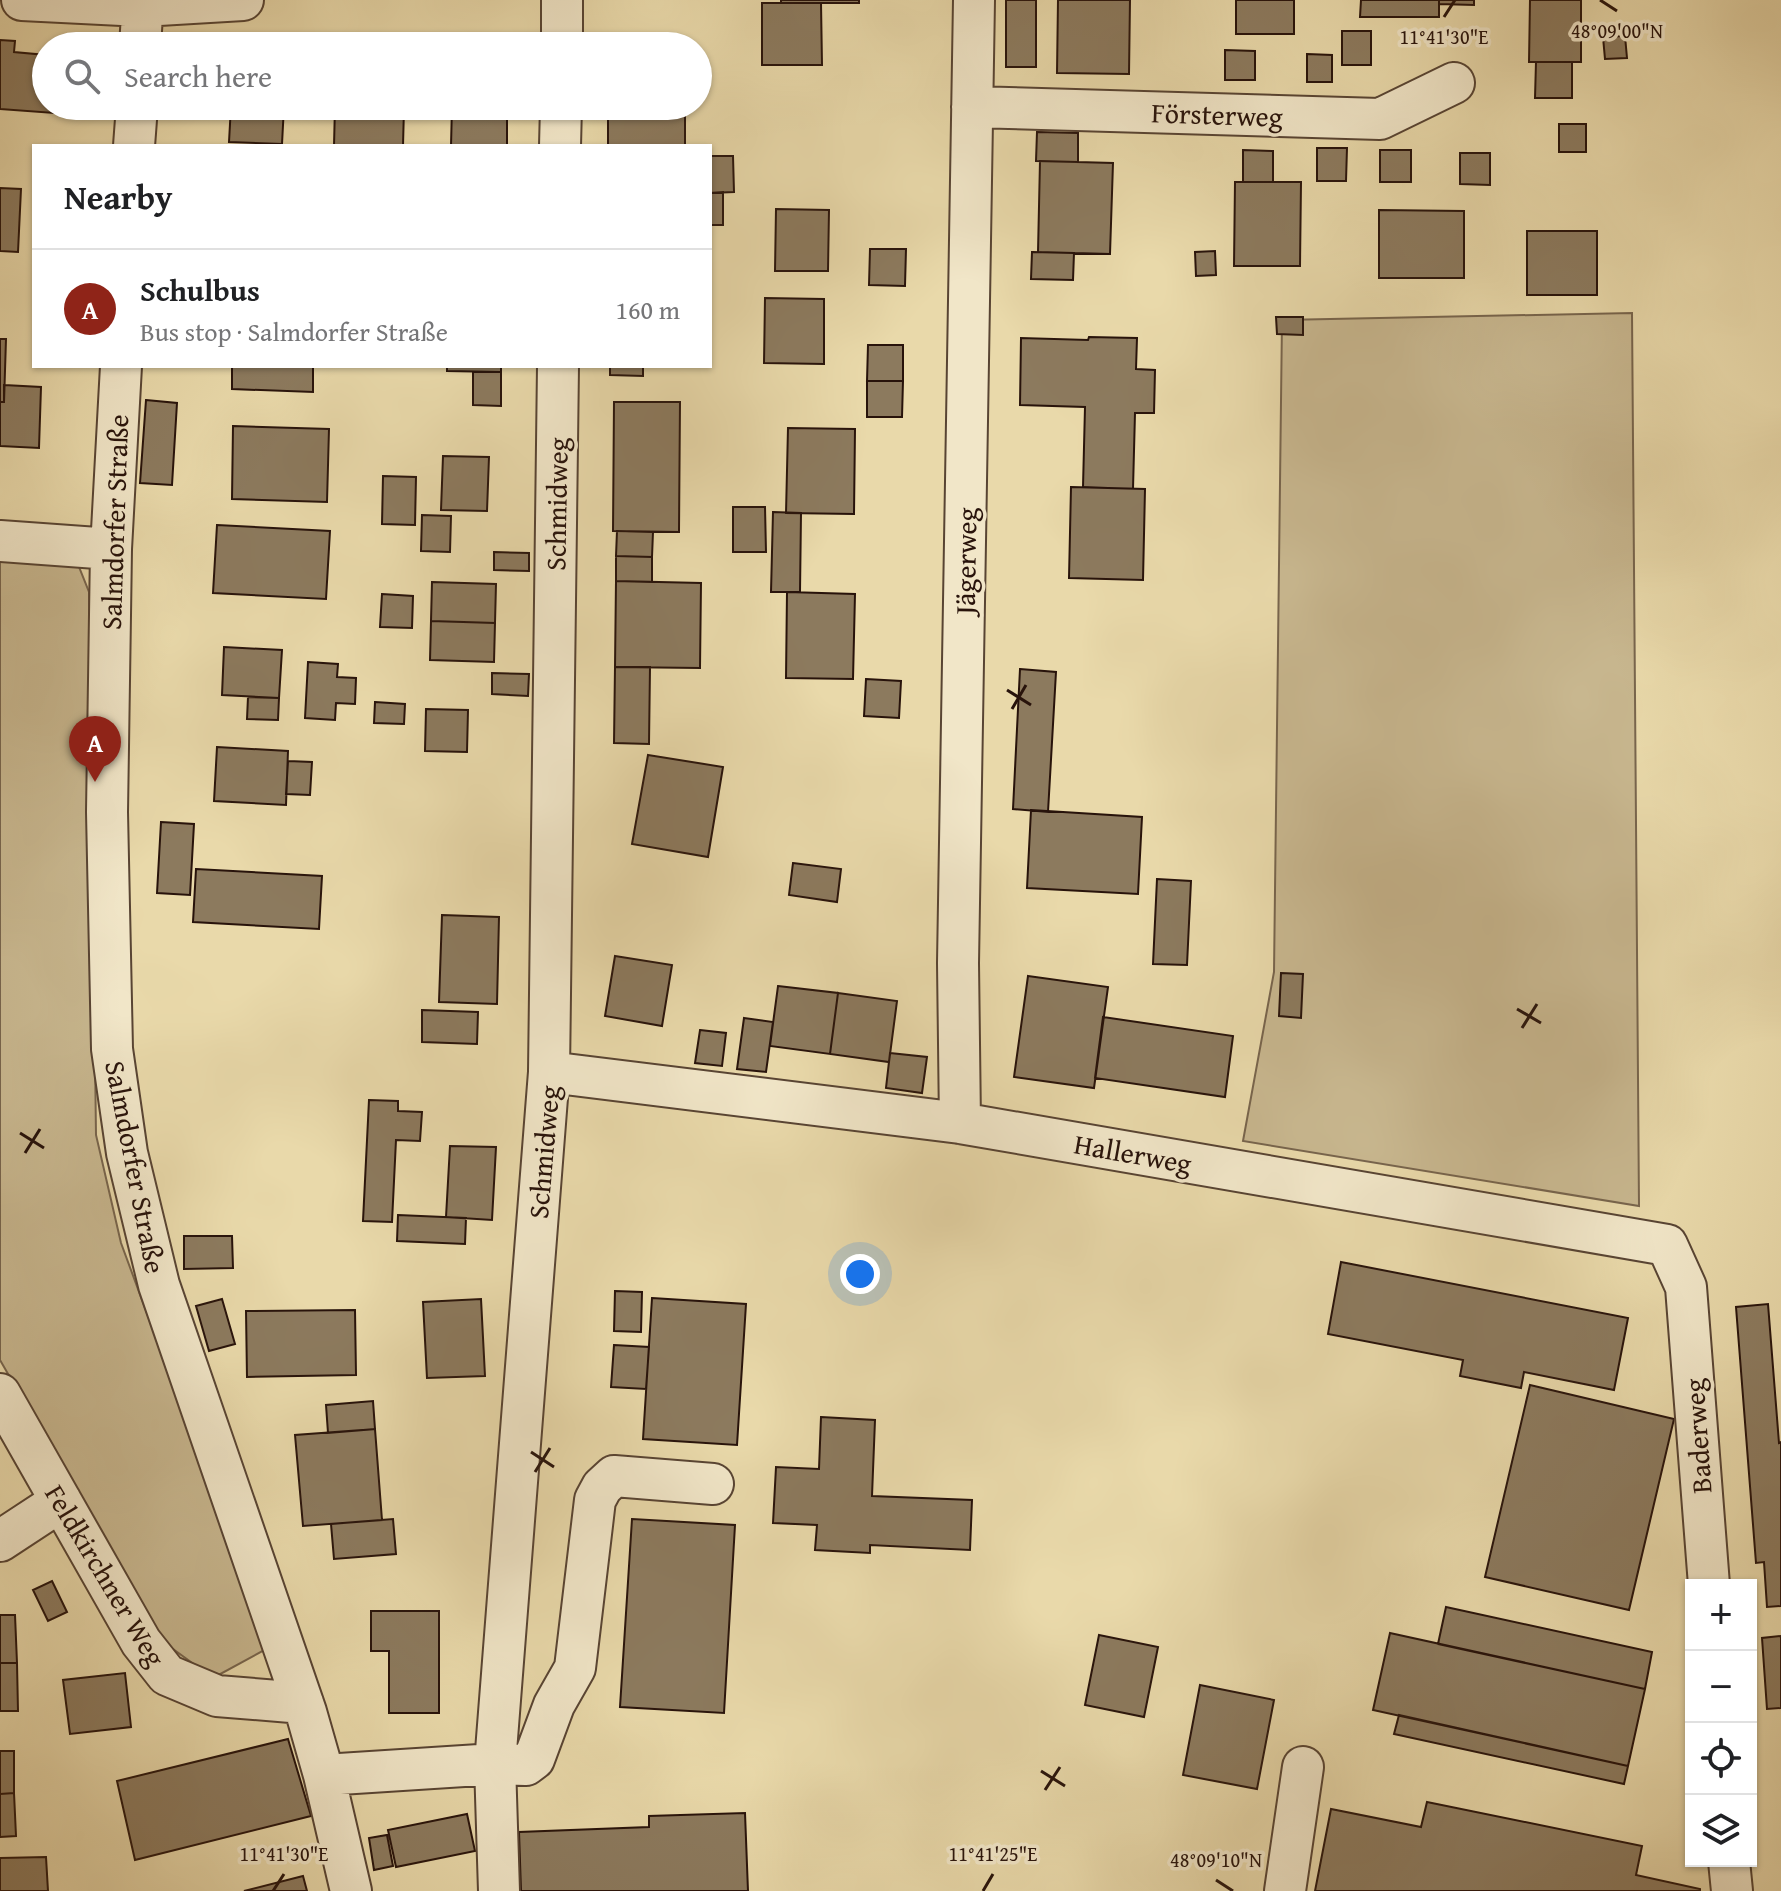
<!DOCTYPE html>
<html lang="en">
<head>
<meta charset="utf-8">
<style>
  :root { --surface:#fff; --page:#f2f2f2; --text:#202124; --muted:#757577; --line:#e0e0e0; --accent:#8f2418 }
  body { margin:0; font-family:"Gentium Book Plus",serif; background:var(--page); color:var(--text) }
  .controls { position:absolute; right:24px; bottom:24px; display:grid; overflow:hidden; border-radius:0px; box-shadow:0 2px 6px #0004 }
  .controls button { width:72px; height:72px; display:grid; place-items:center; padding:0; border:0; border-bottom:2px solid var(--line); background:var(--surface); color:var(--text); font:40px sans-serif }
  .you { position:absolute; left:860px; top:1274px; width:28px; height:28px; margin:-20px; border:6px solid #fff; border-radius:50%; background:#1a73e8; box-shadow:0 0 0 12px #1a73e833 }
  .badge { display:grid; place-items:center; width:52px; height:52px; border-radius:50%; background:var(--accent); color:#fff; font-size:26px; font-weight:700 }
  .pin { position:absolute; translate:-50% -66px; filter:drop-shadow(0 2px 4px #0008) }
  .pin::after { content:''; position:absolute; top:42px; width:28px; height:24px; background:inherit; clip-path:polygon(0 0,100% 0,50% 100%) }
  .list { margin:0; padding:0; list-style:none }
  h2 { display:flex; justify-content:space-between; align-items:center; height:104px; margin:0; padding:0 32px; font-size:34px }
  h2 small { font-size:26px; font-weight:400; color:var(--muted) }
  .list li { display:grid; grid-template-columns:52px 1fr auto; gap:24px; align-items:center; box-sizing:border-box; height:120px; padding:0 32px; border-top:2px solid var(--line) }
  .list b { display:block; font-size:30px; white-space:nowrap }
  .list p { margin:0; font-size:26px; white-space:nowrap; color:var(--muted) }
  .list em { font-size:26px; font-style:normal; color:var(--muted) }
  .icon { flex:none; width:44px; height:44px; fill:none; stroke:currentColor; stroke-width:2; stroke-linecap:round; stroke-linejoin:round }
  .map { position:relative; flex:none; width:1781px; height:1891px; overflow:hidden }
  .search { position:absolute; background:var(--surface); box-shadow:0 2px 6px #0004; left:32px; top:32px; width:680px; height:88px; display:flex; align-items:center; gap:20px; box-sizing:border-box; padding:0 28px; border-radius:44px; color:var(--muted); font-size:30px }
  .panel { position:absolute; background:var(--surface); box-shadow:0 2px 6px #0004; left:32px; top:144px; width:680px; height:224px; border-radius:0px }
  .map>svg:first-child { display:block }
  .green { fill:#c8b78f; stroke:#78654d; stroke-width:2 }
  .building { fill:#8c7a5e; stroke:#28130b; stroke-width:2 }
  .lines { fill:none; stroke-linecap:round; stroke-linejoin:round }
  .minor-casing { stroke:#584433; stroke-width:44 }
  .minor { stroke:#f1e6c8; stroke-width:40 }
  .ticks { fill:none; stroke:#28130b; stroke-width:3 }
  .labels { text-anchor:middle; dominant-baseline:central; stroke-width:7; stroke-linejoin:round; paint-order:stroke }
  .street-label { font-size:28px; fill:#28130b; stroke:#f1e6c8 }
  .ticks-label { font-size:20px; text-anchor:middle; fill:#28130b; stroke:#f1e6c8; stroke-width:7; stroke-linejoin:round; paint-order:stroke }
</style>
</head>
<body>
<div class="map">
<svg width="1781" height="1891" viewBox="0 0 1781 1891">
  <rect width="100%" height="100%" fill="#e9d9aa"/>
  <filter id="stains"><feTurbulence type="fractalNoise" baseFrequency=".0025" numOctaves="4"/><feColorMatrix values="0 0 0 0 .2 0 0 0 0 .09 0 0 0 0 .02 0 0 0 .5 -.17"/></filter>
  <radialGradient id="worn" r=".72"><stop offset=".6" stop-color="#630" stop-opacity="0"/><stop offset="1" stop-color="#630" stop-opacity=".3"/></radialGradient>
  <path class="green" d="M1632 313 1639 1206 1243 1141 1274 972 1282 320Z
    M0 556 77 562 89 592 96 1135 121 1243 270 1647 213 1678 162 1641 0 1360Z"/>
  <path class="building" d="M781 0H859V3H781Z
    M1006 0H1036V67H1006Z
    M1058 0H1130L1129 74 1057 73Z
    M1236 0H1294V34H1236Z
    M1361 0H1439V17H1360Z
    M1439 0H1474V5L1439 4Z
    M1530 0H1581V62H1529Z
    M762 3H821L822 65H762Z
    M1342 31H1371V65H1342Z
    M1625 36 1627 58 1605 59 1603 37Z
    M0 40 15 41 14 52 46 55V106H54V113L0 109Z
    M1225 50 1255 51V80H1225Z
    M1307 54 1332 55V82H1307Z
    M1536 62H1572V98H1535Z
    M231 106H284L282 144 229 142Z
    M335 106 404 108 403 146H334Z
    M452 106H507V146H451Z
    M608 106H685V145L608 146Z
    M1559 124H1586V152H1559Z
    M1037 132 1078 133V162L1036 161Z
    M1317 148H1347L1346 181H1317Z
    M1243 150 1273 151V182H1243Z
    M1380 150H1411V182H1380Z
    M1460 153H1490V185L1460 184Z
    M710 156H733L734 192 710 193Z
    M1040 161 1113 163 1110 254 1038 252Z
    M1235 182H1301L1300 266H1234Z
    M0 188 21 189 18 252 0 251Z
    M723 192V225H710V193Z
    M776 209 829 210 828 271H775Z
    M1379 210 1464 211V278H1379Z
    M1527 231H1597V295H1527Z
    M870 249H906L905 286 869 285Z
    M1215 251 1216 275 1196 276 1195 252Z
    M1032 252 1074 253 1073 280 1031 279Z
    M765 298 824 299V364L764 363Z
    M1276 317H1303V335L1277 334Z
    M1089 337 1137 338 1136 369 1155 370 1154 413H1135L1133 489 1083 487 1085 407 1020 405 1021 338 1088 340Z
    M0 339H6L4 402H0Z
    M868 345H903V381H867Z
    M232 366H313V392L232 389Z
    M447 366H501V372L447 371Z
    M610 366H643V376L610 375Z
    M473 372H501V406L473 405Z
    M867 381H903L902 417H867Z
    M4 385 41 387 39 448 0 446V402H4Z
    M146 400 177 403 172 485 140 483Z
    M614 402H680L679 532 613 531Z
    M233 426 329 429 327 502 232 499Z
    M788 428 855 429 854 514 786 513Z
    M443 456 489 457 487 511 441 510Z
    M383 476 416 477 415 525 382 524Z
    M1071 487 1145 489 1143 580 1069 578Z
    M733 507H765L766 552H733Z
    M773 512 801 513 800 592H771Z
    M422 515 451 516 450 552 421 551Z
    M217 525 330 531 326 599 213 593Z
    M617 531 653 532 652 557 616 556Z
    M494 552 529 553V571L494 570Z
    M616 556 652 557V582L616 581Z
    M616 581 701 583 700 668 615 667Z
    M432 582 496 584 495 623 431 621Z
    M787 592 855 594 853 679 786 678Z
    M382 594 413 596 412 628 380 627Z
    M431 621 495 623 494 662 430 660Z
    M224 647 282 650 279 698 222 695Z
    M308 662 338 664 337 677 356 678 355 704 336 703 335 720 305 718Z
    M615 667H650L649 744 614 743Z
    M1020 669 1056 672 1048 812 1013 809Z
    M492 673 529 674 528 696 492 694Z
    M866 679 901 681 899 718 864 716Z
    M248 697 279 698 278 720 247 719Z
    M375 702 405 704 404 724 374 723Z
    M426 709 468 710 467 752 425 751Z
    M217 747 288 751 286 805 214 801Z
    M648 755 723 767 708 857 632 844Z
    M288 761 312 762 310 795 286 794Z
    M1031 810 1142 817 1138 894 1027 888Z
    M161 822 194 824 190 895 157 893Z
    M793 863 841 869 837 902 789 895Z
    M196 869 322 876 319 929 193 922Z
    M1157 879 1191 881 1187 965 1153 964Z
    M442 915 499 917 497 1004 439 1002Z
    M615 956 672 965 662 1026 605 1016Z
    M1281 973 1303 974 1301 1018 1279 1016Z
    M1028 976 1108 987 1094 1088 1014 1077Z
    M778 986 838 993 830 1054 770 1046Z
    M838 993 897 1001 889 1062 830 1054Z
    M422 1010 478 1012 477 1044 422 1042Z
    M1103 1017 1233 1036 1225 1097 1095 1078Z
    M744 1018 773 1022 766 1072 737 1069Z
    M700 1030 726 1033 722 1066 695 1063Z
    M890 1053 927 1057 922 1093 886 1088Z
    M369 1100 398 1101V1111L422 1112 420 1141 396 1140 392 1222 363 1221Z
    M450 1146 496 1147 492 1220 446 1217Z
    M398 1215 466 1218 465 1244 397 1241Z
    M184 1236H232L233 1268 184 1269Z
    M1341 1262 1628 1318 1614 1390 1524 1372 1521 1388 1460 1376 1463 1360 1328 1334Z
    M615 1291 642 1292 641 1332 614 1331Z
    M652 1298 746 1304 737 1445 643 1439Z
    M222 1299 235 1344 209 1351 196 1306Z
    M481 1299 485 1376 427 1378 423 1302Z
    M1768 1304 1779 1443 1781 1442V1606L1767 1607 1764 1562 1756 1563 1736 1307Z
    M355 1310 356 1375 247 1377 246 1311Z
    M614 1345 649 1347 646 1389 611 1387Z
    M1530 1385 1674 1419 1629 1610 1485 1577Z
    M373 1401 375 1429 328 1433 326 1405Z
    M821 1417 875 1420 872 1496 972 1500 970 1550 870 1545V1553L815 1550 817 1525 773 1523 776 1467 819 1469Z
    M375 1429 382 1520 303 1526 295 1435Z
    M393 1519 396 1554 334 1559 331 1524Z
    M632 1519 735 1525 724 1713 620 1707Z
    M52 1581 67 1612 48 1621 33 1590Z
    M1446 1607 1652 1652 1645 1689 1438 1644Z
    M371 1611H439V1713H389V1651H371Z
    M0 1615H15L17 1663H0Z
    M1390 1633 1645 1689 1628 1766 1373 1710Z
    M1099 1635 1158 1647 1144 1717 1085 1705Z
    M1781 1636V1708L1767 1709 1762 1638Z
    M0 1663H17L18 1711H0Z
    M125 1673 131 1727 70 1734 63 1680Z
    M1200 1685 1274 1700 1257 1789 1183 1775Z
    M1399 1715 1628 1766 1624 1784 1394 1734Z
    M288 1739 311 1816 135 1860 117 1781Z
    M0 1751H14V1793L0 1794Z
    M14 1793 16 1836 0 1837V1794Z
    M1427 1802 1642 1846 1636 1875 1700 1889V1891H1315L1331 1809 1421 1827Z
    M745 1813 748 1891H521L519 1832 649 1827V1816Z
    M467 1814 475 1851 396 1867 388 1830Z
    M387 1835 393 1866 374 1870 369 1838Z
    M46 1857 48 1891H0V1858Z
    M303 1876 307 1891H244Z"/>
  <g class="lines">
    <defs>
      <path id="minor" d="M22 0 142 6 243 0
        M140 46 143 0
        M562 46V0
        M972 107 1380 119 1454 83
        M134 146 137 106
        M560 146 561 106
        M121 366 111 549 107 812 112 1049 127 1153 159 1285 306 1712 324 1775 351 1891
        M0 541 111 549
        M549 1072 960 1123 1667 1245 1686 1287 1709 1585
        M960 1123 958 963 974 0
        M0 1394 141 1642 167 1675 217 1696 303 1703
        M0 1541 61 1501
        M324 1775 495 1764 549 1072 558 366
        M1729 1861 1732 1891
        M499 1891 495 1764 526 1765 534 1759 554 1705 575 1668 595 1500 602 1487 614 1476 713 1484
        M1285 1891 1303 1767"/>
    </defs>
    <use href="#minor" class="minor-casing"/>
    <use href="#minor" class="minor"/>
  </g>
  <path class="ticks" d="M1600 0 1617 11M1444 17 1455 0M1007 690 1031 705M1012 709 1026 685M1517 1009 1541 1023M1522 1028 1537 1004M20 1133 44 1148M25 1153 40 1129M531 1452 554 1467M535 1472 550 1448M1041 1771 1065 1786M1045 1790 1060 1767M1216 1880 1233 1891M273 1891 284 1874M983 1891 993 1874"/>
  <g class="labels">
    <g class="street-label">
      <text transform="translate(1217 114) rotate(2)">Försterweg</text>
      <text transform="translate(556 504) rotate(-89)">Schmidweg</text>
      <text transform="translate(114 522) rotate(-88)">Salmdorfer Straße</text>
      <text transform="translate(965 561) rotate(-89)">Jägerweg</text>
      <text transform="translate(543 1152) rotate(-85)">Schmidweg</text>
      <text transform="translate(1133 1153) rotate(10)">Hallerweg</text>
      <text transform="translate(136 1167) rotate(79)">Salmdorfer Straße</text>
      <text transform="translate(1697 1436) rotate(-94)">Baderweg</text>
      <text transform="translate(106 1575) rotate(59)">Feldkirchner Weg</text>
    </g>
  </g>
  <g class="ticks-label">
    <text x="1617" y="38">48°09'00"N</text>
    <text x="1444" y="44">11°41'30"E</text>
    <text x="284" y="1861">11°41'30"E</text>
    <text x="993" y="1861">11°41'25"E</text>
    <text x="1216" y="1867">48°09'10"N</text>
  </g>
  <rect width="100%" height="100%" filter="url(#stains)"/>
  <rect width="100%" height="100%" fill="url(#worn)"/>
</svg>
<div class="controls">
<button>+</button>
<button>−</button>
<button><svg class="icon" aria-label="locate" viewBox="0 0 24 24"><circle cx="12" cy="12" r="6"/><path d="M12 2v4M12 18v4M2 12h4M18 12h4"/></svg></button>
<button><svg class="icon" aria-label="layers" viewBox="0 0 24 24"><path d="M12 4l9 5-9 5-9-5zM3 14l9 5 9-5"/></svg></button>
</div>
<div class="you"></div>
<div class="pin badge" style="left:95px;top:782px">A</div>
<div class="search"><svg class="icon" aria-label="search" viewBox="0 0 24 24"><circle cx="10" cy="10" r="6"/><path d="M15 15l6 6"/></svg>Search here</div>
<section class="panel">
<h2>Nearby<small></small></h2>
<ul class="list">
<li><span class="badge">A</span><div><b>Schulbus</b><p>Bus stop · Salmdorfer Straße</p></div><em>160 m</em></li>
</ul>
</section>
</div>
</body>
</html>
